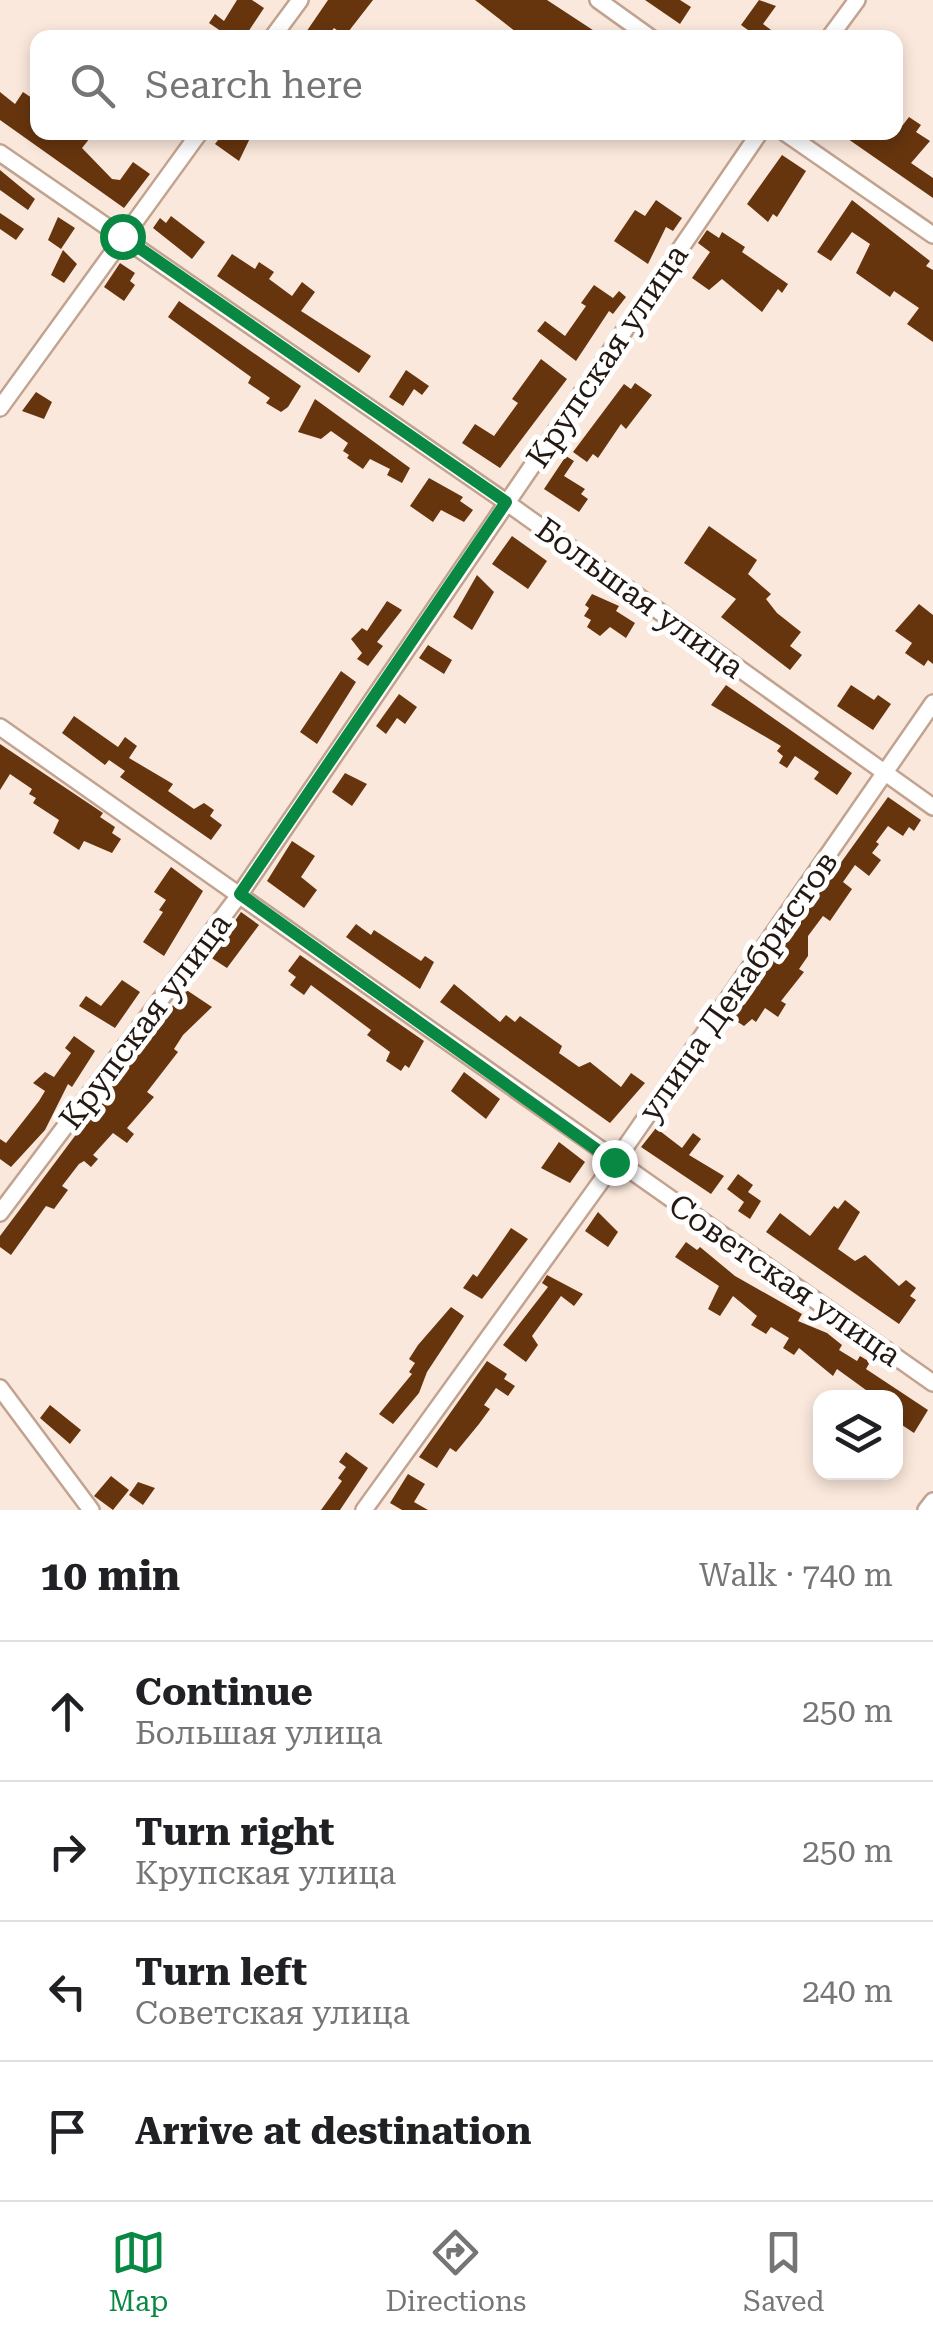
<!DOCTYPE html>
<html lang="en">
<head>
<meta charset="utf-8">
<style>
  :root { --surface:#fff; --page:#f6f6f6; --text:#202124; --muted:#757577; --line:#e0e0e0; --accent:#098843 }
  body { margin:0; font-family:"Roboto Serif",serif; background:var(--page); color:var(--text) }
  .controls { position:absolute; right:30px; bottom:30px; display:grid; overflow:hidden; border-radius:20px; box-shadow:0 5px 15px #0003 }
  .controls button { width:90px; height:90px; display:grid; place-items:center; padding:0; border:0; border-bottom:2px solid var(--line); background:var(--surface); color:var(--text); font:50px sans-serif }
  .stop { position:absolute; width:30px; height:30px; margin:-22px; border:8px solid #098843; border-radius:50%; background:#fff }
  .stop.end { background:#098843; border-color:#fff; box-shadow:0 2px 10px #0008 }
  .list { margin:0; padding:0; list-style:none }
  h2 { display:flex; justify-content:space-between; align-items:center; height:130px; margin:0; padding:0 40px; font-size:42px }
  h2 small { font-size:32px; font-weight:400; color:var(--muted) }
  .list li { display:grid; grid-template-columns:65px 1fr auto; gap:30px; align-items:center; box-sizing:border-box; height:140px; padding:0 40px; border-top:2px solid var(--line) }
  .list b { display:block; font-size:38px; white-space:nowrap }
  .list p { margin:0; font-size:32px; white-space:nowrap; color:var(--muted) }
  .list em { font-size:32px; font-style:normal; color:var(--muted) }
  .icon { flex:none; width:55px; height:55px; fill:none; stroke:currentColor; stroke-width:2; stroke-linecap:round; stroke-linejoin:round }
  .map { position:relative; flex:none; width:933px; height:1510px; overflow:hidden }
  .search { position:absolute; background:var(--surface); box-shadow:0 5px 15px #0003; left:30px; right:30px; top:30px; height:110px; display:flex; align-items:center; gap:25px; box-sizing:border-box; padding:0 35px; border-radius:20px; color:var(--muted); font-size:38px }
  .sheet { height:690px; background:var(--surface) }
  nav { display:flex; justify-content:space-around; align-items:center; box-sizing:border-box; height:140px; border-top:2px solid var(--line); background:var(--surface); font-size:28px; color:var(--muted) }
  nav a { display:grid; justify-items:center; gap:5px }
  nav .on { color:var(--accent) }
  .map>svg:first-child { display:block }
  .building { fill:#66350e }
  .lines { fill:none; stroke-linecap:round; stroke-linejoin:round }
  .minor-casing { stroke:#c2a390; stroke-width:20 }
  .minor { stroke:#fff; stroke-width:15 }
  .route { stroke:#098843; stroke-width:12 }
  .labels { text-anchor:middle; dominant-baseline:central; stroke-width:10; stroke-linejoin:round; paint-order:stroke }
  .street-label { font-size:32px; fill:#241912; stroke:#fff }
</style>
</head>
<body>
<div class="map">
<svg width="933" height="1510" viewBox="0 0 933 1510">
  <rect width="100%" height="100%" fill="#fbe8dc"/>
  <path class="building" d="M237 0H252L264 8 244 38H231L209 23 215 14 224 21Z
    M328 0H373L345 36 334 28 326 38H302Z
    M475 0H547L605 38H534L524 30 520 35Z
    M645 0H680L691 7 680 24Z
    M759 0 776 6 763 24 782 38H759L741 25Z
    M0 92 15 104 23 92 38 102V132H54L62 138 66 132H82L90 138 82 148 112 179 120 180 133 162 150 174 124 208 0 120Z
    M909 117 921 125 916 132 930 141 911 163 933 178V198L848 139 853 132H872L880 139 884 132H896L897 123 902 126Z
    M224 132H253L239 161 215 144Z
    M782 155 806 171 777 217 773 214 768 222 747 204Z
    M0 170 35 199 28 210 0 190Z
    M656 200 682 218 673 231 666 227 648 264 614 241 635 210 645 216Z
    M852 200 930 261 926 266 933 270V342L907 324 919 308 894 291 890 297 856 273 870 244 852 232 831 261 817 252Z
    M0 213 24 229 16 240 0 229Z
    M171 216 205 242 192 259 153 228 160 218 166 223Z
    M58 217 75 228 61 249 48 240Z
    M707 230 719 238 722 232 745 247 742 252 788 284 782 293 778 289 762 312 722 279 709 290 692 278 710 252 698 243Z
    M63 250 77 264 64 283 51 275Z
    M232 254 255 269 259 262 274 272 269 279 292 296 302 282 315 292 301 311 371 356 359 373 217 276Z
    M120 263 135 273 130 281 135 285 124 301 104 287Z
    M594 285 613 298 619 291 626 297 613 314 609 311 576 361 537 331 545 321 565 336 586 306 581 303Z
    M179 301 301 386 288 407 281 412 266 403 270 398 248 383 251 377 168 317Z
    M541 359 567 379 500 468 462 443 475 424 494 436 518 403 512 399Z
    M406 370 429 386 422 395 414 389 403 406 389 397Z
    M635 383 652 395 626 429 621 424 598 458 593 454 587 462 573 452 624 384 631 389Z
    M36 392 52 402 44 419 22 411Z
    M315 399 410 468 402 483 387 475 390 469 370 459 363 469 347 458 349 455 343 451 348 443 331 431 321 439 298 432Z
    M566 456 574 461 564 476 585 489 581 494 588 499 579 512 544 489Z
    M429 478 463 497 460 501 473 510 464 522 441 510 433 522 410 506Z
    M709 526 757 560 748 574 771 594 766 599 777 613 801 632 790 646 802 655 790 670 721 617 736 599 684 563Z
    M512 536 547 561 528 589 492 564Z
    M477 575 494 592 472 630 453 617Z
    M592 594 619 606 616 611 635 623 626 638 610 627 600 636 587 627 591 620 584 616 589 608 585 605Z
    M387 601 402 610 377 642 383 646 368 666 357 659 362 653 351 639 362 628 367 631Z
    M919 604 933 615V664L928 660 924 666 905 653 912 643 895 631Z
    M428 645 452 660 444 674 419 658Z
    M341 671 356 682 317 744 300 732Z
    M726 685 852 773 837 795 814 779 819 772 795 756 787 768 779 763 783 756 777 751 781 746 711 705Z
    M851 685 874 700 878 695 891 704 873 730 837 706Z
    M399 694 417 707 405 724 397 718 386 734 376 726Z
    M74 716 118 747 125 737 137 746 129 758 173 784 168 791 194 809 204 803 214 810 210 816 222 825 211 840 120 777 125 771 109 760 105 765 62 733Z
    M0 744 103 813 100 817 115 827 112 833 121 839 112 853 84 841 79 850 53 833 59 820 33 803 36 798 29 794 32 789 10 774 0 790Z
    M345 773 367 784 352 806 332 792Z
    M888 797 921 820 914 831 909 827 903 836 888 826 876 842 879 844 872 853 881 860 869 876 855 865 843 882 852 889 830 921 823 916 808 936V956L799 969 804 972 781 1001 786 1004 778 1017 765 1008 756 1022 752 1019 744 1026 730 1017Z
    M292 841 315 856 301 877 317 890 304 908 267 881Z
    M171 867 203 891 164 956 143 942 163 912 159 910 166 900 154 892Z
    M241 912 259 925 227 968 210 957Z
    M356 924 371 935 374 930 421 961 425 956 434 962 420 989 346 937Z
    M300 955 424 1041 409 1068 405 1065 401 1071 386 1061 390 1052 367 1035 371 1030 311 985 304 995 290 985 296 977 288 971Z
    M122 980 140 992 115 1028 79 1006 86 996 101 1006Z
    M454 984 500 1022 506 1015 515 1022 520 1016 562 1046 559 1053 579 1067 590 1062 621 1087 631 1073 645 1083 610 1123 440 1002Z
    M185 989 212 1007 183 1035 174 1049 178 1052 147 1092 154 1097 127 1128 134 1134 127 1143 113 1133 93 1155 98 1159 91 1167 84 1161 79 1164 62 1186 68 1190 54 1209 46 1206 11 1255 0 1247V1236Z
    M74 1036 95 1051 72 1087 68 1084 45 1130 11 1167 0 1159V1139L6 1143 39 1101 45 1091 33 1083 45 1072 54 1077 71 1053 65 1048Z
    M464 1072 500 1099 486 1119 451 1091Z
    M656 1128 682 1148 693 1133 701 1139 689 1155 724 1176 711 1194 641 1147Z
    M559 1142 585 1162 570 1183 541 1168Z
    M738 1174 753 1185 748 1192 761 1201 750 1219 738 1211 744 1202 727 1189Z
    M845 1200 860 1212 838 1249 855 1261 865 1255 899 1286 906 1280 916 1288 910 1296 916 1300 899 1324 766 1232 780 1213 810 1236 834 1206 838 1209Z
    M598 1212 618 1232 608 1247 585 1231Z
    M511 1228 528 1239 482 1299 463 1288 473 1274 477 1277Z
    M686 1242 697 1250 700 1247 735 1276 802 1314 798 1321 827 1333 842 1345 839 1350 857 1361 860 1356 870 1362 866 1369 928 1410 914 1433 896 1421V1398H877L837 1369 833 1376 799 1348 794 1355 783 1348 789 1338 771 1327 766 1334 751 1325 757 1316 733 1296 720 1316 708 1309 719 1286 675 1257Z
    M547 1275 583 1294 574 1306 561 1296 532 1336 538 1345 526 1362 503 1345 548 1287 542 1283Z
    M451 1307 464 1316 427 1372 419 1393 393 1424 379 1414 412 1374 409 1372 415 1363 409 1359 418 1345Z
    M487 1361 507 1374 504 1379 515 1386 508 1396 496 1388 484 1405 490 1409 479 1424 456 1452 450 1448 437 1468 419 1457Z
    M50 1405 81 1430 70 1444 40 1418Z
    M346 1452 368 1468 340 1510H321L342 1481 338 1478 346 1467 339 1462Z
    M408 1474 425 1484 414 1502 428 1510H402L390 1503Z
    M111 1476 129 1490 113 1510 94 1496Z
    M138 1482 155 1488 143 1505 129 1495Z"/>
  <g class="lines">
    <defs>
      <path id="minor" d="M598 0 651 38
        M272 38 300 0
        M829 38 857 0
        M784 132 933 235
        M0 153 506 502 933 807
        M0 408 200 132
        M0 727 933 1383
        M0 1213 240 894 760 132
        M0 1388 91 1510
        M364 1510 615 1162 933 703
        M926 1510 933 1501"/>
    </defs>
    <use href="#minor" class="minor-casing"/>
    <use href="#minor" class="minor"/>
  </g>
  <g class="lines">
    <path class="route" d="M122 236 506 502 240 894 614 1162"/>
  </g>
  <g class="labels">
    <g class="street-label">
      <text transform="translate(607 356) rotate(-56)">Крупская улица</text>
      <text transform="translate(640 598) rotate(36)">Большая улица</text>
      <text transform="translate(738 986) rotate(-55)">улица Декабристов</text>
      <text transform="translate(145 1021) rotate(-53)">Крупская улица</text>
      <text transform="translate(785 1280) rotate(35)">Советская улица</text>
    </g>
  </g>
</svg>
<div class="controls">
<button><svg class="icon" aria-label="layers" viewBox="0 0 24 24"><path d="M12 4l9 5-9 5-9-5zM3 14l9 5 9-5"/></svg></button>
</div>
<div class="stop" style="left:122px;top:236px"></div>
<div class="stop end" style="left:614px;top:1162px"></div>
<div class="search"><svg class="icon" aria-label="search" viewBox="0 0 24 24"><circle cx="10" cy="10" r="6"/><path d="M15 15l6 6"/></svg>Search here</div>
</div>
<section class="sheet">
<h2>10 min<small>Walk · 740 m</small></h2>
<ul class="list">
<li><svg class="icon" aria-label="ahead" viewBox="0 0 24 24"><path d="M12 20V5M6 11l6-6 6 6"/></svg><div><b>Continue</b><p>Большая улица</p></div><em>250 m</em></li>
<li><svg class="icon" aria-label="right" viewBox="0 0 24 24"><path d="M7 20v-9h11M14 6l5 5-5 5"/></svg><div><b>Turn right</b><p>Крупская улица</p></div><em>250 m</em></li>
<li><svg class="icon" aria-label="left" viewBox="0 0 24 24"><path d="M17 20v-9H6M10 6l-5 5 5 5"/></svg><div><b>Turn left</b><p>Советская улица</p></div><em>240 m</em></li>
<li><svg class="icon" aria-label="arrive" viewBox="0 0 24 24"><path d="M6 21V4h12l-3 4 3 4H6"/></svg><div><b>Arrive at destination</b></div></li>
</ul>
</section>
<nav>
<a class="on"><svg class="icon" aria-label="map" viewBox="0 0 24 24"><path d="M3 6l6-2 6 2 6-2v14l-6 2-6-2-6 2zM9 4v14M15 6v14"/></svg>Map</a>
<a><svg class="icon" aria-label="directions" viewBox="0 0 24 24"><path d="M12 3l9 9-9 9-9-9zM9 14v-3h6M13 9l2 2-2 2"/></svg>Directions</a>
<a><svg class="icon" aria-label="saved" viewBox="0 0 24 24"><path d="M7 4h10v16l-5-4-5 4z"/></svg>Saved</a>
</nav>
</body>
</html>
